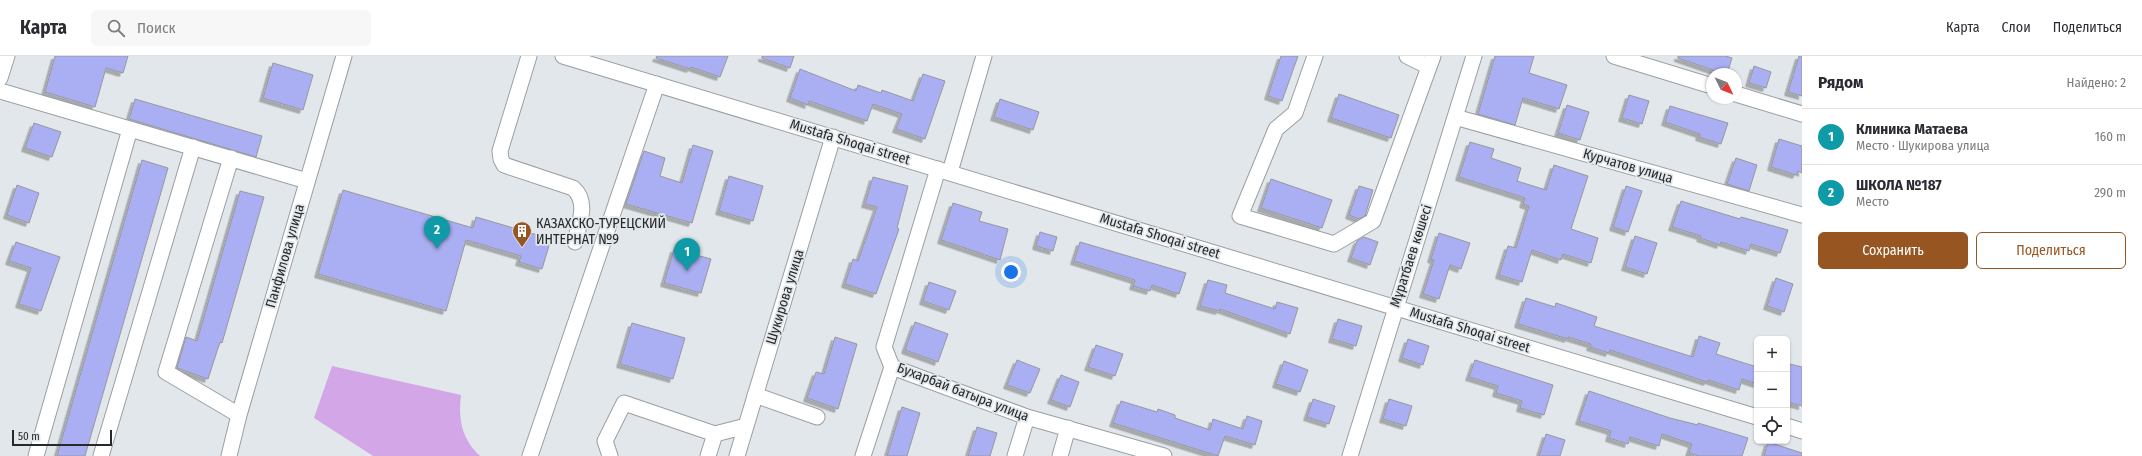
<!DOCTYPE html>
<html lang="ru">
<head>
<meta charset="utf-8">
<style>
  :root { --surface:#fff; --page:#f7f7f7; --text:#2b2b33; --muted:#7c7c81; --line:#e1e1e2; --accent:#975621 }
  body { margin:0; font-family:"Fira Sans Condensed",sans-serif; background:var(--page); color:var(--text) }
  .controls { position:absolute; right:12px; bottom:12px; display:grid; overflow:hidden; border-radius:6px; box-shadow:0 1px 3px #0004 }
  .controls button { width:36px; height:36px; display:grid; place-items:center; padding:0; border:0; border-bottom:1px solid var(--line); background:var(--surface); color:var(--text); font:20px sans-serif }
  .compass { position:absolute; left:1706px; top:12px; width:36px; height:36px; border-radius:50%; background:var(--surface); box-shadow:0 1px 3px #0004; rotate:133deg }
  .scale { position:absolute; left:12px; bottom:10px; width:100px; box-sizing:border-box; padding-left:4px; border:2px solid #262829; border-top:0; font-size:11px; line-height:14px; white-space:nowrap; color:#262829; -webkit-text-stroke:3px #e2e7eb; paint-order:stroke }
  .you { position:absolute; left:1011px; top:216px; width:14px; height:14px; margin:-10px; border:3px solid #fff; border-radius:50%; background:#1a73e8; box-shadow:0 0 0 6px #1a73e833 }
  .badge { display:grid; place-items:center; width:26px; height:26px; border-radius:50%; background:var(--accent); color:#fff; font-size:13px; font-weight:700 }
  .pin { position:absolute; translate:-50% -33px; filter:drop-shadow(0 1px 2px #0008) }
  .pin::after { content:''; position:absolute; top:21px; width:14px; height:12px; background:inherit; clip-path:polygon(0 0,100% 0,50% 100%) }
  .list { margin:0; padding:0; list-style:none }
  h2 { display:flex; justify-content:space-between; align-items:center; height:52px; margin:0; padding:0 16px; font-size:17px }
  h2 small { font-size:13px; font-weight:400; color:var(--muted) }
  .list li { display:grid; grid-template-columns:26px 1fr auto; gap:12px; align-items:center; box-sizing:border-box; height:56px; padding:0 16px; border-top:1px solid var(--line) }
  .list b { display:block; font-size:15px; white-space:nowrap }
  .list p { margin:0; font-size:13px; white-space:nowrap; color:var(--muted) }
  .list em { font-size:13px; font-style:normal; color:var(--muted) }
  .actions { display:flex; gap:8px; padding:12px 16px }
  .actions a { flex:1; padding:9px 0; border:1px solid var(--accent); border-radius:6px; text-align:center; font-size:14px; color:var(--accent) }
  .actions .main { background:var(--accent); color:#fff }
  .icon { flex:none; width:22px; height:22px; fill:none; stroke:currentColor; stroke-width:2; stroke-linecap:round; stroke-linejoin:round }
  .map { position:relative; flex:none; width:1802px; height:400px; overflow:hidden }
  header { display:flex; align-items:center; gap:24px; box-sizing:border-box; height:56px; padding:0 20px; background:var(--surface); border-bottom:1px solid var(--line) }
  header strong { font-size:19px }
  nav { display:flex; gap:22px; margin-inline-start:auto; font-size:14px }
  .search { width:280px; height:36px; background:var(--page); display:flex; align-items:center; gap:10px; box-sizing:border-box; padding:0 14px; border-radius:6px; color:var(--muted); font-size:15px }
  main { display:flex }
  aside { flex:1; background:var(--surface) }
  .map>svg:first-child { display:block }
  .green { fill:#d3a7e7 }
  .building { fill:#aaaef2; stroke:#97989d; filter:url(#shadow) }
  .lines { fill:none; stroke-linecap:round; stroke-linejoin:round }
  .minor-casing { stroke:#9b9fa3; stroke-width:17 }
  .minor { stroke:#fff; stroke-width:15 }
  .labels { text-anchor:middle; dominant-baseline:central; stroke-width:3.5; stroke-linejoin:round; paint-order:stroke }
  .street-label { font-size:14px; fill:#262829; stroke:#e2e7eb }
  .poi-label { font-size:14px; fill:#262829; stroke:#e2e7eb; text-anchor:start }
</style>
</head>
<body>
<header>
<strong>Карта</strong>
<div class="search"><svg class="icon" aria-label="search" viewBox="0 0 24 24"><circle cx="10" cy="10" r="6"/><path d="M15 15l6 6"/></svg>Поиск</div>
<nav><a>Карта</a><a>Слои</a><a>Поделиться</a></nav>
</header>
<main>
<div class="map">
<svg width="1802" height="400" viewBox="0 0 1802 400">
  <defs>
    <filter id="shadow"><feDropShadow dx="-3.5" dy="3.5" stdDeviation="0" flood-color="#0004"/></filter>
  </defs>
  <rect width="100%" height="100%" fill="#e2e7eb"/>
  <path class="green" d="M332 310 461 339C458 364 462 383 480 400H373L314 362Z"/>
  <path class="building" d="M55 0H128L123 17 106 12 95 51 45 36Z
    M657 0H728L720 21 691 11 690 13 656 2Z
    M762 0H794L790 12 762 2Z
    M1281 0H1298L1282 45 1268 40Z
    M1495 0H1534L1529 17 1567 29 1559 53 1523 42 1515 69 1478 58Z
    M1678 0H1726L1732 2 1727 18H1724L1678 2Z
    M1799 0H1802V40L1788 36Z
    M273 7 313 19 303 54 263 42Z
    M1754 10 1771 16 1766 32 1749 27Z
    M800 13 856 35 858 29 881 37 882 34 913 45 923 18 945 25 925 83 896 73 902 58 873 48 867 65 809 45 808 49 790 42Z
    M1339 38 1399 59 1391 82 1331 62Z
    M1629 39 1649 45 1642 68 1622 62Z
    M135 43 262 80 256 101 129 63Z
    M1000 43 1039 56 1033 74 994 61Z
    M1567 49 1589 56 1580 84 1558 77Z
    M1670 50 1728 67 1721 88 1699 81 1700 78 1665 66Z
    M34 67 61 76 52 101 25 92Z
    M1779 83 1802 90V117L1798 115 1796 119 1771 111Z
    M1470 86 1494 93 1491 102 1521 112 1517 125 1546 134 1554 109 1588 120 1571 173 1598 182 1591 207 1563 198 1561 204 1532 194 1522 226 1499 219 1508 190 1516 192 1529 150 1523 148 1525 142 1459 121Z
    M693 89 713 95 692 167 626 148 644 95 665 102 660 120 682 127Z
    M1736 102 1757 109 1749 135 1727 128Z
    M142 104 168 112 85 400H57Z
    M729 120 763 130 753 165 719 155Z
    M873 121 908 130 897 172 899 173 876 238 845 228 853 203 858 205 877 151 865 148Z
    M1271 123 1332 144 1322 172 1261 152Z
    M17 129 39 137 29 167 7 159Z
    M1359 130 1373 134 1365 160 1359 163 1349 159Z
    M1626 130 1642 135 1628 176 1613 171Z
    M343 134 473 172 476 161 551 183 542 213 519 206 521 200 466 184 446 255 318 218Z
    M240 135 264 141 222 287 220 286 208 323 177 312 186 281 197 285Z
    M1681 145 1740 163 1741 161 1788 174 1780 197 1751 188 1749 195 1721 186 1720 189 1700 182 1701 180 1672 171Z
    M953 147 982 156 979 165 1008 173 1000 204 941 184Z
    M1040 176 1057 181 1053 195 1036 190Z
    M1439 177 1470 187 1461 213 1450 209 1439 243 1423 238 1434 204 1431 203Z
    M1635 180 1657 187 1647 218 1625 211Z
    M1364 181 1378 186 1370 209 1351 202 1357 185Z
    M16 186 60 201 41 255 19 248 31 212 9 205Z
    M1080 186 1186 217 1179 238 1152 229 1150 235 1133 230 1135 224 1074 205Z
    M674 193 711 203 701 237 664 227Z
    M1776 222 1793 228 1784 256 1767 250Z
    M1208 224 1227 229 1225 237 1275 253 1277 246 1298 252 1290 278 1220 253 1219 255 1200 250Z
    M929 226 956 235 949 254 923 245Z
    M1526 242 1555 251 1556 247 1577 254 1597 261 1594 270 1693 301 1699 280 1720 287 1716 298 1757 311V328L1742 323 1739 334 1708 324 1707 326 1610 294 1609 297 1590 291 1591 288 1568 281V283L1518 268Z
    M1338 263 1362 270 1356 290 1332 283Z
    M915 266 948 278 938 306 905 294Z
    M632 267 685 282 673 323 620 308Z
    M835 281 857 288 838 353 807 342 816 316 824 318Z
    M1408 283 1429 290 1423 309 1402 302Z
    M1096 289 1123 298 1115 320 1088 311Z
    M1017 304 1040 313 1030 337 1007 329Z
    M1475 304 1553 329 1544 359 1520 352 1522 345 1496 337 1498 330 1469 321Z
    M1284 305 1308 314 1300 336 1276 328Z
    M1790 308 1802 311V350L1787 346V317Z
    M1061 319 1079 326 1070 351 1051 344Z
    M1589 335 1670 362 1698 369V367L1748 382 1742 400H1699L1689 397 1692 388 1662 378 1659 390 1630 381 1628 388 1609 382 1611 375 1579 365Z
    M1313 343 1335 350 1329 368 1307 361Z
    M1389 343 1412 350 1406 370 1383 363Z
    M1121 345 1157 356 1158 353 1175 359V362L1210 374 1213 363 1243 373 1247 360 1262 365 1255 389 1225 380 1218 400 1113 367Z
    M902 351 920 357 907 400H887Z
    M977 371 997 377 990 400H968Z
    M1546 378 1565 384 1560 400H1539Z
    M1768 386 1802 397V400H1764Z"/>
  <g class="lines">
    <defs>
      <path id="minor" d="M529 0 500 95 501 103 504 109 573 132C589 146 579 167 575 186
        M563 0 1757 361
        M1315 0 1295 57 1276 73 1240 160 1334 188 1373 165 1433 0
        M1407 0 1429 11
        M1614 0 1712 30
        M0 22 7 0
        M0 35 307 125
        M1736 38 1802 58
        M1455 61 1802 159
        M231 102 166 316 239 359
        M938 113 884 291 892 311 1027 361 1164 400
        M950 116 984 0
        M755 339 817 361
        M1787 370 1802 375
        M36 400 130 73
        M101 400 193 91
        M229 400 239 359 344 0
        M530 400 657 28
        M610 400 605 385 624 347 715 378
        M708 400 715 378 746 370
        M737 400 833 81
        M863 400 892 311
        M1015 400 1027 361
        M1060 400 1068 372
        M1350 400 1474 0"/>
    </defs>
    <use href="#minor" class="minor-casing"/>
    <use href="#minor" class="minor"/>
  </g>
  <defs>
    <symbol id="building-pin" viewBox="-11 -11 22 30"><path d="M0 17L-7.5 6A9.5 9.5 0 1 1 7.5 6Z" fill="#975621" stroke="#e2e7eb"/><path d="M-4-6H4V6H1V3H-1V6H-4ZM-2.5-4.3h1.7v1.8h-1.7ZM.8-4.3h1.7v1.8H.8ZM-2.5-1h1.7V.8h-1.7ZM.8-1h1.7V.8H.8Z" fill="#fff"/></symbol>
  </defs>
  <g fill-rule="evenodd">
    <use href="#building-pin" x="511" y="164" width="22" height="30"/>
  </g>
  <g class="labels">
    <g class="street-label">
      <text transform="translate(850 86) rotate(17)">Mustafa Shoqai street</text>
      <text transform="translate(1628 110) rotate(16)">Курчатов улица</text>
      <text transform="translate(1160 180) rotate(17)">Mustafa Shoqai street</text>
      <text transform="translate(285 200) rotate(-74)">Панфилова улица</text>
      <text transform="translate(1411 200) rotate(-72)">Мұратбаев көшесі</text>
      <text transform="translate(785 241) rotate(-73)">Шукирова улица</text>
      <text transform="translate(1470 274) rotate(17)">Mustafa Shoqai street</text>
      <text transform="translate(963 336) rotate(21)">Бухарбай батыра улица</text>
    </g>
    <g class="poi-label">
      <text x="536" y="167">КАЗАХСКО-ТУРЕЦСКИЙ<tspan x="536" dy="16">ИНТЕРНАТ №9</tspan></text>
    </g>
  </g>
</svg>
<div class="controls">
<button>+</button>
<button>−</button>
<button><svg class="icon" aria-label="locate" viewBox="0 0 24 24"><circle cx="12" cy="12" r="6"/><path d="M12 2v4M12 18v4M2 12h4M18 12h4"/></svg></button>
</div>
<svg class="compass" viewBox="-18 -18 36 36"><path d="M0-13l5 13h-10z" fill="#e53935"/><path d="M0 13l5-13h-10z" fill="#7c7c81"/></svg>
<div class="scale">50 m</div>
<div class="you"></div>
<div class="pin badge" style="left:687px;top:215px;background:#0f9aa8">1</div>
<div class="pin badge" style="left:437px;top:193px;background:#0f9aa8">2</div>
</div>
<aside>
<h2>Рядом<small>Найдено: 2</small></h2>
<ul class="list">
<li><span class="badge" style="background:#0f9aa8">1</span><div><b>Клиника Матаева</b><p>Место · Шукирова улица</p></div><em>160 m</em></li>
<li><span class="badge" style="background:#0f9aa8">2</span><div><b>ШКОЛА №187</b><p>Место</p></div><em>290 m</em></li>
</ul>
<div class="actions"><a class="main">Сохранить</a><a>Поделиться</a></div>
</aside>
</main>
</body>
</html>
